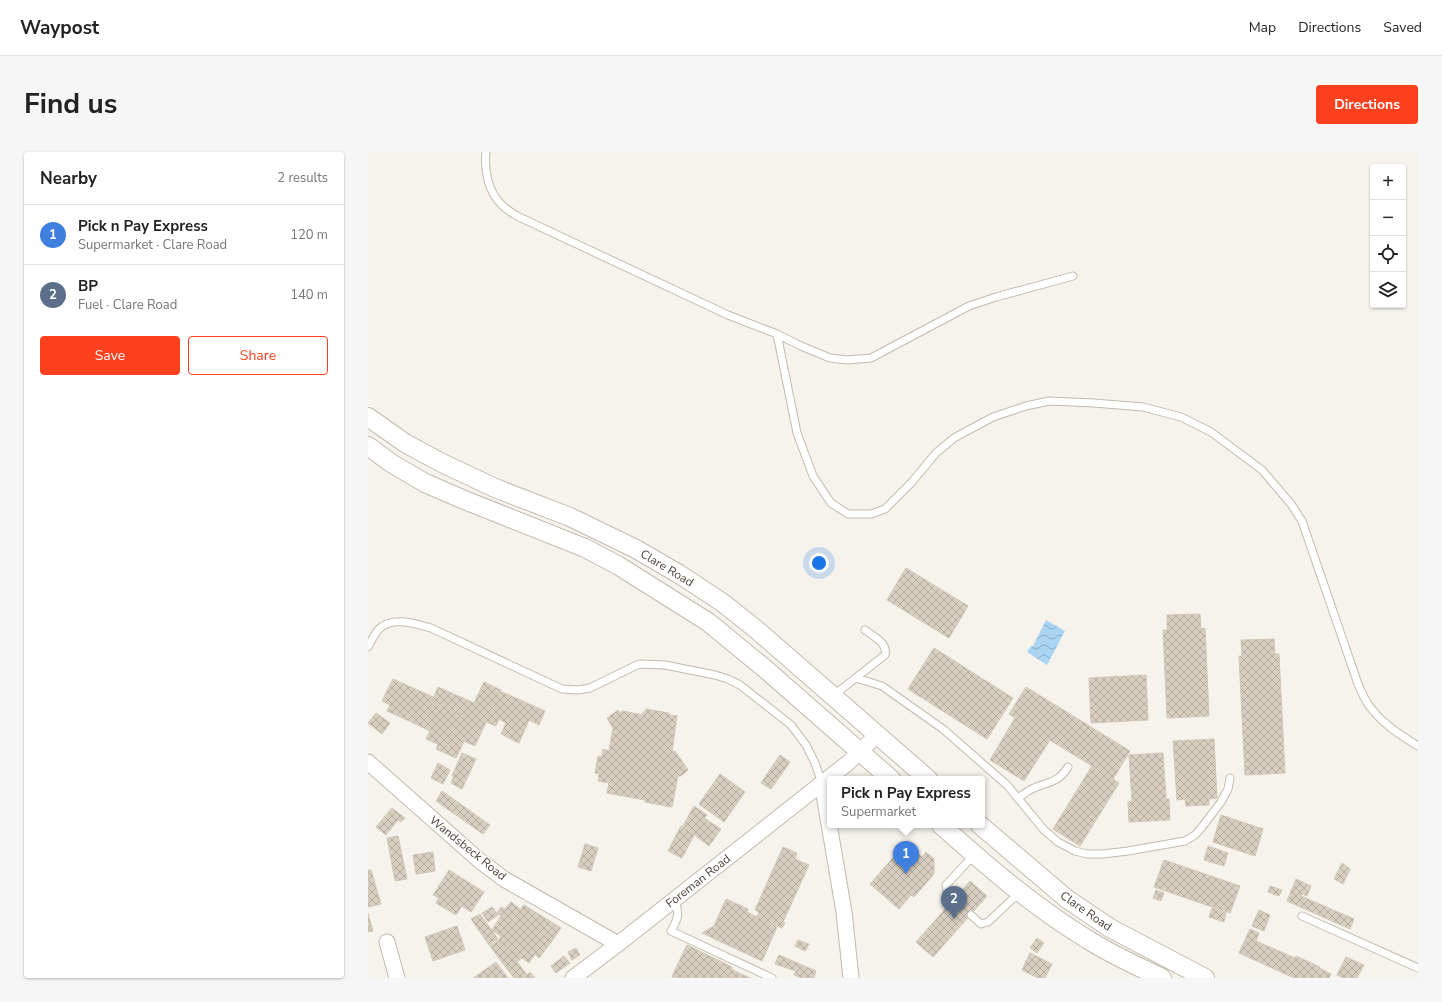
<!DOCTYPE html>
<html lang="en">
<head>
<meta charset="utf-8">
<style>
  :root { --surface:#fff; --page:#f6f6f6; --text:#222; --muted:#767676; --line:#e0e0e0; --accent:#fc3f1d }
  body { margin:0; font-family:"Nunito Sans",sans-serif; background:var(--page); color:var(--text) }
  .controls { position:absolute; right:12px; top:12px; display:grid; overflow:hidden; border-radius:4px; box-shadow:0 1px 3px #0004 }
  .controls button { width:36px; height:36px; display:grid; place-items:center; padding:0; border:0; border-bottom:1px solid var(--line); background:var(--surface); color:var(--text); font:20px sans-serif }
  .you { position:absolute; left:451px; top:411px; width:14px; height:14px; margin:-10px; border:3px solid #fff; border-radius:50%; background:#1a73e8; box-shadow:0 0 0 6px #1a73e833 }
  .badge { display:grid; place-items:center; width:26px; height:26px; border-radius:50%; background:var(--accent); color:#fff; font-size:13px; font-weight:700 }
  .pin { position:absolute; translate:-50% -33px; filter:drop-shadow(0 1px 2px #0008) }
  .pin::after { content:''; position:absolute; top:21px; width:14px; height:12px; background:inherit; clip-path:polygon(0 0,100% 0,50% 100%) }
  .popup { position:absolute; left:459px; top:624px; width:158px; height:52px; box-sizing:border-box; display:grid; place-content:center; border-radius:4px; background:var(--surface); filter:drop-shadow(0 1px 3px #0005); font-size:13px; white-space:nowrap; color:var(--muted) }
  .popup b { font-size:15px; color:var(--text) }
  .popup::after { content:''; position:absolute; left:50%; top:100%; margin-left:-8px; border:8px solid transparent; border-top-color:var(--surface) }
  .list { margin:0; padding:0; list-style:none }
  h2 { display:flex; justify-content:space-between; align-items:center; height:52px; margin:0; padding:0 16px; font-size:17px }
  h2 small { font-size:13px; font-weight:400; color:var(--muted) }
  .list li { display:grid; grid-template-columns:26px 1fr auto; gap:12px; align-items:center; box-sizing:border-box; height:60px; padding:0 16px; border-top:1px solid var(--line) }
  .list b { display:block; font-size:15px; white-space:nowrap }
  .list p { margin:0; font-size:13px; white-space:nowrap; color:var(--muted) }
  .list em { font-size:13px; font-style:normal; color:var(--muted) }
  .actions { display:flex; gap:8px; padding:12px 16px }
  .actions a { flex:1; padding:9px 0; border:1px solid var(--accent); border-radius:4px; text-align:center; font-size:14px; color:var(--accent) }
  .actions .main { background:var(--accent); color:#fff }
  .icon { flex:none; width:22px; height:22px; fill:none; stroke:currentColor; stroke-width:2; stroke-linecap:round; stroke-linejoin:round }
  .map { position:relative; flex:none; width:1050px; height:826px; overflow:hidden; border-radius:4px }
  header { display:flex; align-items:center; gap:24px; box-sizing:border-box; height:56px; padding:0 20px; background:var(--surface); border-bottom:1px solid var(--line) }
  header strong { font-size:19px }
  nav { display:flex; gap:22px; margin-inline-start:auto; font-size:14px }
  .intro { display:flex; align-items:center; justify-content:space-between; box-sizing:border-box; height:96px; padding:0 24px }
  h1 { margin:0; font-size:28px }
  .button { padding:10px 18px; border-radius:4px; background:var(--accent); color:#fff; font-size:14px; font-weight:700 }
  main { display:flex; gap:24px; padding:0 24px }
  aside { flex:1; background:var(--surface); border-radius:4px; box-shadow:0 1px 3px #0004 }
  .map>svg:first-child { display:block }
  .water { fill:url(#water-waves) }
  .building { fill:url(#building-cross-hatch); stroke:#d3c7b4 }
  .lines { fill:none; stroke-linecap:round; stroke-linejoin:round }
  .service-casing { stroke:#c2bbae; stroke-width:9 }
  .minor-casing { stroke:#c2bbae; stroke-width:17 }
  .tertiary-casing { stroke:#c2bbae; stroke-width:20 }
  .service { stroke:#fff; stroke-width:7 }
  .minor { stroke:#fff; stroke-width:15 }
  .tertiary { stroke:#fff; stroke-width:18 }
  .labels { text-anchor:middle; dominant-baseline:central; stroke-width:3; stroke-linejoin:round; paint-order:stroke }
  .street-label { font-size:12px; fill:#4b4439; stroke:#fff }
</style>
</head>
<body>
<header>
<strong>Waypost</strong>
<nav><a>Map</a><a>Directions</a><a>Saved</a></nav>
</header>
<div class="intro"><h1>Find us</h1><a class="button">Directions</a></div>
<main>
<aside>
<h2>Nearby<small>2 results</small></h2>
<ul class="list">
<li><span class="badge" style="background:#3f7fe0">1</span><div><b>Pick n Pay Express</b><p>Supermarket · Clare Road</p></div><em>120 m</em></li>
<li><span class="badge" style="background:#5c6f8a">2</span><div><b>BP</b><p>Fuel · Clare Road</p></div><em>140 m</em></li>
</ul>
<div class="actions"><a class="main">Save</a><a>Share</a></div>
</aside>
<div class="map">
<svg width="1050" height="826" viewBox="0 0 1050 826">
  <defs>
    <pattern id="water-waves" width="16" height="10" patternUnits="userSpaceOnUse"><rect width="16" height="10" fill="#a9d4f2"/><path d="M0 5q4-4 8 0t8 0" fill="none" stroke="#8caec5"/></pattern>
    <pattern id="building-cross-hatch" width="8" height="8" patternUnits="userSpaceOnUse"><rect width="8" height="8" fill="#d8cfc1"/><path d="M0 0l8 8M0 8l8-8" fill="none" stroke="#b1aa9e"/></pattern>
  </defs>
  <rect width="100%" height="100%" fill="#f6f3ec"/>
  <path class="water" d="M678 468 697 479 679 513 659 500 662 495 665 494Z"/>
  <path class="building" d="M538 416 600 454 581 486 519 448Z
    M832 462 833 477 837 476 841 564 799 566 795 478H799V463Z
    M906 487 907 502H911L917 621 877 623 871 504H874L873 488Z
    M566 496 645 546 619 587 540 537Z
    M778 523 780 568 723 571 721 526Z
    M25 527 65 545 63 551 65 552 57 569 39 561 37 567 19 559 22 553 14 549Z
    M116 530 133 538 107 594 96 589 92 598 79 592 93 562 64 549 70 535 106 551Z
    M658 535 762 599 745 627 682 588 656 629 622 608 647 566 641 562Z
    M132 539 177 559 171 573 161 568 151 591 133 582 138 571 131 567 128 574 118 570Z
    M64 549 93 562 79 592 92 598 88 606 68 597 70 592 58 587 62 579 37 567 39 561 57 569 65 552 63 551Z
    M278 557 301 561V563L309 564 304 600 307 599 320 618 313 624H310L304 655 277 650V648L239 641 241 631 230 629 231 622 227 621 230 604 234 605 235 597 241 599 245 576 239 566 250 558 253 561 254 559 275 563V560H277Z
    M8 561 22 571 14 582 0 571Z
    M846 587 849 646 841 647V653L818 654 817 647 809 648 805 589Z
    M94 601 108 607 94 637 83 631 86 624H84Z
    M795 601 798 647H801L802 668 761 670 760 650 764 649 761 603Z
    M412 603 422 610 403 637 393 631Z
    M70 611 82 618 75 632 63 626Z
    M724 614 751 631 712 694 685 677Z
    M352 622 377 640 356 670 331 652Z
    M74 639 122 673 115 682 68 649Z
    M326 654 339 663 336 666 353 677 341 694 315 674Z
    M24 656 37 666 33 670 30 668 18 683 8 675Z
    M853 663 895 677 887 704 845 690Z
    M313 674 326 683 314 706 300 699Z
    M30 684 39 727 27 729 19 686Z
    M538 691 554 705 558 700 566 707V722L546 745 543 743 531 757 502 732Z
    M217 692 230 696 223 719 210 715Z
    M840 694 860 701 856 714 836 708Z
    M415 695 429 701 427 707 441 713 415 770 417 771 414 776 389 765 391 760 387 758Z
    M65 700 67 719 48 722 45 703Z
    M796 708 872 734 862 761 786 735Z
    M974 711 982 717 975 732 966 727Z
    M0 718H3L13 752 0 755Z
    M81 718 116 740 103 760 94 754 88 763 68 751 71 746 65 743Z
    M928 727 943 734 939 744 934 742 933 744 986 767 982 777 919 749Z
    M602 729 619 744 565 805 548 790Z
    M902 734 914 738 911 744 900 740Z
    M788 738 796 741 793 749 785 746Z
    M358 747 380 757 379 760 409 775 394 809 334 781 346 774Z
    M143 750 152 757 133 784 124 778 133 764 129 761 133 755 137 757Z
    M156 753 193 776 184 789 148 763Z
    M124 755 130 763 120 770 114 761Z
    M844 756 858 761 856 770 841 765Z
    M891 758 902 763 896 779 884 774Z
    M0 761 5 779 0 780Z
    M112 762 130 787 121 793 103 767Z
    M148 763 184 789 171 806 167 802 161 811 130 789Z
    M89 774 97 798 65 809 57 785Z
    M882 777 891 781 888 789 927 806 928 804 952 815 951 816 963 822 961 826H926L871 801Z
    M669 786 676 791 669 801 662 796Z
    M430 788 441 792 437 799 427 794Z
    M130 789 154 806 139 817 122 794Z
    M319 793 364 815 359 826H319L313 823 314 821 307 818Z
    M208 796 212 803 204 808 200 800Z
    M662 801 684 812 677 826H670L654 818Z
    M411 803 448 819 446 826H434L426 823 428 819 407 812Z
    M196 804 202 811 188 821 183 814Z
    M978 805 996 813 989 826H976L969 823Z
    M128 810 140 826H105Z
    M149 810 159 823 162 820 167 826H146L139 817Z
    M363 817 371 821 369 826H359Z
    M307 818 314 821 313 823 319 826 304 825Z
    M371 821 382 826H369Z"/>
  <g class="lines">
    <defs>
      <path id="service" d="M118 0C116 18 120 40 134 53 138 57 144 61 149 64L360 163 409 182 433 194 462 206 479 208 503 206 601 154 628 145 705 124
        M409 182 429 281 445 324 463 351 480 362H503L517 357 544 330 568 301 586 286 625 265 658 254 681 249 726 251 775 255 813 265 843 280 894 318 923 352 934 369 990 532C993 539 996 546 1000 552 1012 570 1032 583 1050 594
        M0 495C3 489 7 481 12 476 25 464 48 472 63 476L194 537 210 538 222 536 271 512 297 513 347 523 360 527 372 533 423 573 438 593 447 611 454 631
        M488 526 514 534 575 577 639 633 676 678 690 690 707 699 719 702H735L760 699 817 689 827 683 834 675 853 650 860 637 862 626
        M466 543 517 503C520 491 506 485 497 478
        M650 646C655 643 660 638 666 636 682 629 690 631 700 615
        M307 747C311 763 311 765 303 779L404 826
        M586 747 579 739 578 733 606 703
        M603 763 613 772 620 770 651 741
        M934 764 1050 816"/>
      <path id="minor" d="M0 610 112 709 136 727 250 792
        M454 631 476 760 483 826
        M19 790 29 826
        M205 826 250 792 481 610 510 582"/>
      <path id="tertiary" d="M0 265 37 291 72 310 127 336 202 365 268 397 311 422 355 451 389 478 560 627
        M0 294 23 311 57 331 94 347 217 396 251 414 340 470 395 515 523 627
        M573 673C619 714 666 755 719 787 742 802 769 814 794 826
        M612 673 699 747 742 776 837 826"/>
    </defs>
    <use href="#service" class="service-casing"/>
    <use href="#minor" class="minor-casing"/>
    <use href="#tertiary" class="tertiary-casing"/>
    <use href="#service" class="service"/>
    <use href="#minor" class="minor"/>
    <use href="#tertiary" class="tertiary"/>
  </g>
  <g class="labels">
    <g class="street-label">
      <text transform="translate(299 416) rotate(31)">Clare Road</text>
      <text transform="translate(100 696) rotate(39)">Wandsbeck Road</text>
      <text transform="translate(330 729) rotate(-38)">Foreman Road</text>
      <text transform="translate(718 759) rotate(35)">Clare Road</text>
    </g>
  </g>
</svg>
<div class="controls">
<button>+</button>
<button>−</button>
<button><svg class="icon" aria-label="locate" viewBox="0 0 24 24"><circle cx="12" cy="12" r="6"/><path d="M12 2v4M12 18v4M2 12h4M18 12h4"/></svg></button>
<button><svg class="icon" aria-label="layers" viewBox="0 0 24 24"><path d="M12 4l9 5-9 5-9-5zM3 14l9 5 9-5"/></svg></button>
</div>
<div class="you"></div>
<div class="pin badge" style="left:538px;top:722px;background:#3f7fe0">1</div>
<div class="popup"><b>Pick n Pay Express</b>Supermarket</div>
<div class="pin badge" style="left:586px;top:767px;background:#5c6f8a">2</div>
</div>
</main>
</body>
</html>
